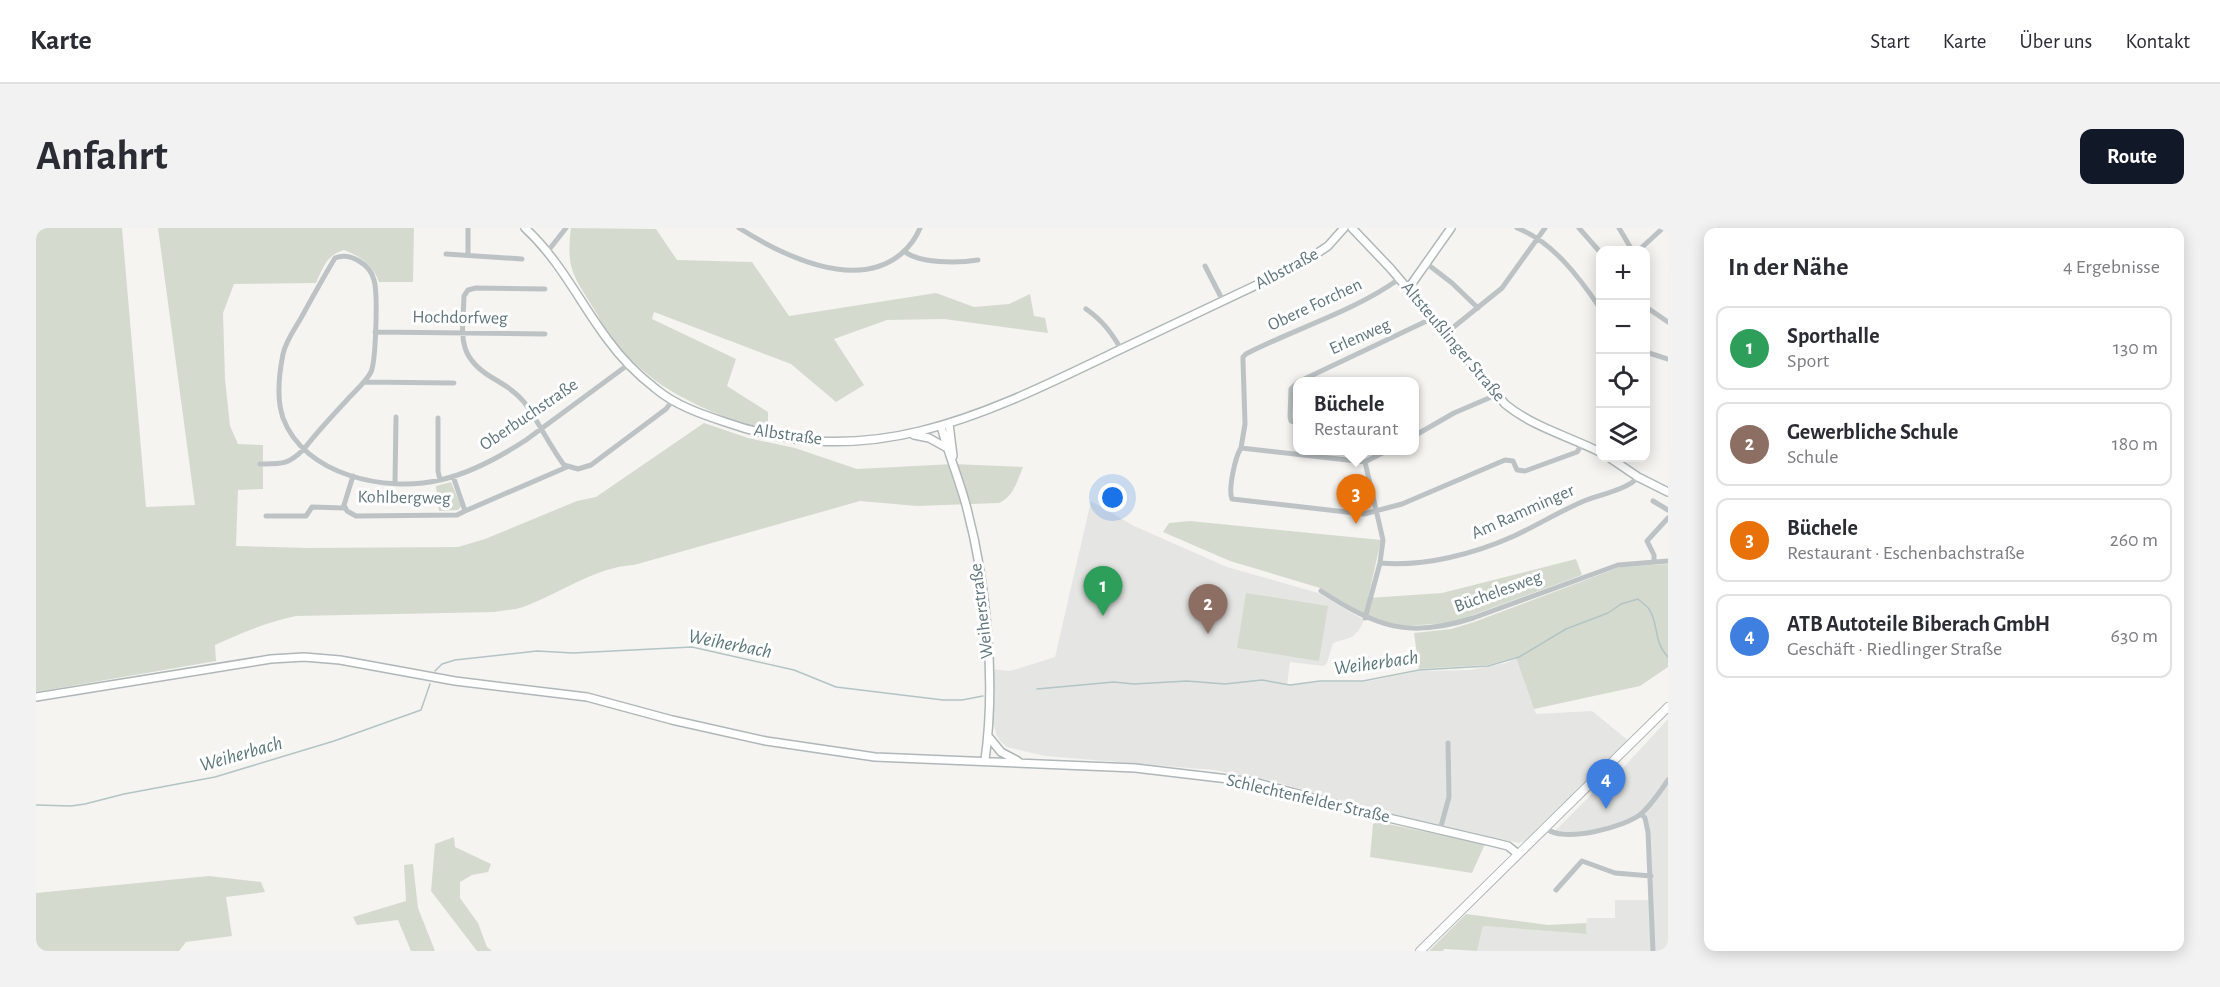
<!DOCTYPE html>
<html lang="de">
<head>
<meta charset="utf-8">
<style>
  :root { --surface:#fff; --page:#f2f2f3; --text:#2b2b33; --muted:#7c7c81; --line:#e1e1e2; --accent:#111827 }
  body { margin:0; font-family:"Alegreya Sans",sans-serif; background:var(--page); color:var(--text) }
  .controls { position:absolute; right:18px; top:18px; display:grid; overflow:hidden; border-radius:12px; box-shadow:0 3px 15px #0003 }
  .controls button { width:54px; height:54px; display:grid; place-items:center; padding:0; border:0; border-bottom:2px solid var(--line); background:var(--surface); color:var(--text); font:30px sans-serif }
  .you { position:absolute; left:1077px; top:270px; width:21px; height:21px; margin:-15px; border:4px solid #fff; border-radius:50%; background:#1a73e8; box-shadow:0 0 0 9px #1a73e833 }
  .badge { display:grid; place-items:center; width:39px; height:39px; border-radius:50%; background:var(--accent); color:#fff; font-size:20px; font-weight:700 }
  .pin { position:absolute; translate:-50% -50px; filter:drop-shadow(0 2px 3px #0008) }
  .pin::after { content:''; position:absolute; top:32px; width:21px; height:18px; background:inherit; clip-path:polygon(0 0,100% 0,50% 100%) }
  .popup { position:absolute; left:1257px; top:149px; width:126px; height:78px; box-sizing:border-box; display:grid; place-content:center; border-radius:12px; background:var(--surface); filter:drop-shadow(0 2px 4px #0005); font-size:20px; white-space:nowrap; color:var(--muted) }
  .popup b { font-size:22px; color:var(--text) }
  .popup::after { content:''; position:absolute; left:50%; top:100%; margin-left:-12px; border:12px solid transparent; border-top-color:var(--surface) }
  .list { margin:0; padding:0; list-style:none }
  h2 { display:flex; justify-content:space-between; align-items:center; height:78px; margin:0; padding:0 24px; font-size:26px }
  h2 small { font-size:20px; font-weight:400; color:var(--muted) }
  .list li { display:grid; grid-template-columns:39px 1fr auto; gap:18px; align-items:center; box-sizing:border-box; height:84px; margin:0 12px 12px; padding:0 12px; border:2px solid var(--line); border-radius:12px }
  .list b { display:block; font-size:22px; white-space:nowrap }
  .list p { margin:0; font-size:20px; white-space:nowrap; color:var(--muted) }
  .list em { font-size:20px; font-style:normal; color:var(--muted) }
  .icon { flex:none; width:33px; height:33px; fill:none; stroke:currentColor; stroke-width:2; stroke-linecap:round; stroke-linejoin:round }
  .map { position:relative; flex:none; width:1632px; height:723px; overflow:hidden; border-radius:12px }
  header { display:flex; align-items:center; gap:36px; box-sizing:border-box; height:84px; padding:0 30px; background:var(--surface); border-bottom:2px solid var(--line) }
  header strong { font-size:28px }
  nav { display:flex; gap:33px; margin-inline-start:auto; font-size:21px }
  .intro { display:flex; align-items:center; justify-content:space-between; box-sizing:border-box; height:144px; padding:0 36px }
  h1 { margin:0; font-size:42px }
  .button { padding:15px 27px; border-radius:12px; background:var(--accent); color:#fff; font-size:21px; font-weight:700 }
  main { display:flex; gap:36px; padding:0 36px }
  aside { flex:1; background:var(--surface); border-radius:12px; box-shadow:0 3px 15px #0003 }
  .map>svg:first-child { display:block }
  .built { fill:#e5e5e4 }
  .green { fill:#d5dacf }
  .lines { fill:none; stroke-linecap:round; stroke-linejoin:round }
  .stream { stroke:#b2c4c4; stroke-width:1.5 }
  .secondary-casing { stroke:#afb7b9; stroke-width:10 }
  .primary-casing { stroke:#b0b7b9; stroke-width:10 }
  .street { stroke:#bdc3c5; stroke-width:5 }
  .secondary { stroke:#fff; stroke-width:7 }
  .primary { stroke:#fff; stroke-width:8 }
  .labels { text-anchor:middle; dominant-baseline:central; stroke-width:6; stroke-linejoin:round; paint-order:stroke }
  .street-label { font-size:18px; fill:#5f767c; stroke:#fff }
  .water-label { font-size:20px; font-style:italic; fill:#5a7778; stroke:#fff }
</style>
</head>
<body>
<header>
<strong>Karte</strong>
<nav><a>Start</a><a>Karte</a><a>Über uns</a><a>Kontakt</a></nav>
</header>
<div class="intro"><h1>Anfahrt</h1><a class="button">Route</a></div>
<main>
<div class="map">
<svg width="1632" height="723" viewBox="0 0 1632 723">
  <rect width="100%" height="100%" fill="#f5f4f0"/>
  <path class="built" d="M1055 273 1098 298 1191 339 1282 365 1328 392 1323 402 1316 409 1297 415 1291 435 1288 438 1254 434 1251 457 1284 454H1329L1383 443 1434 442 1470 435 1481 430 1500 486 1556 483 1593 513 1491 612 1483 615 1347 584 1232 552 1178 542 1009 528 971 519 964 513 960 506 957 493 956 441 974 443 1019 429Z
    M1632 491V723H1441L1447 698 1549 706 1551 690H1579V672H1613L1612 604 1606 586 1567 601 1516 606 1560 562 1575 553Z"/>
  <path class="green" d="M0 0H86L110 279 159 277 122 0H378L377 54H343C337 37 324 28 308 22 291 27 287 39 280 55L198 56 187 85 189 151 194 198 202 216 227 217V261L202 262 200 318 271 320 422 319 449 311 541 273 560 269 668 195 712 210 759 220 821 241 917 236 987 239C981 253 978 268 963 275L881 278 824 273 598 337C559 339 523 366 487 379 479 382 468 382 459 384L260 388C231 394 205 405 179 417L180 433 0 464Z
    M535 0 620 1 641 32 716 34 753 88 900 65 938 79 973 76 994 66 998 88 1009 90 1012 105 908 91 851 92 798 111 828 157 800 174 755 136 618 84 616 91 700 131 691 158 732 184V204C671 184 619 164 577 112 569 103 564 91 558 81 537 47 530 41 535 0Z
    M415 254 425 278 422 282 403 283 400 258Z
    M1154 293 1345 312 1332 370 1406 365 1540 331 1546 347 1415 395 1366 398 1328 387 1284 360 1194 333 1127 304 1133 295Z
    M1632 336V439L1604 458 1498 481 1480 429 1452 437 1383 441 1378 405 1415 401 1438 394 1584 339Z
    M1210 365 1292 378 1283 433 1201 420Z
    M1342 594 1449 616 1436 645 1334 629 1337 596Z
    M418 609 419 619 455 636 452 644 436 647 424 654V670L442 695 451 719 456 723H441L395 663 399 616Z
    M377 636 382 680 399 723H375L362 692 321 697 317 689 370 673 368 637Z
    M173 648 225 654 229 664 190 669 196 708 150 714 143 723H0V665Z
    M1430 686 1512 697 1550 695V706L1447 698 1441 723 1408 721 1407 723H1393Z"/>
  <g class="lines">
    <path class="stream" d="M399 443 406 436 419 432 501 423 537 425 656 419 758 442 800 459 907 472H926L947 468
      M1001 461 1078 454 1098 456 1151 453 1189 456 1226 452 1254 457 1284 453H1327L1383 442 1452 438 1483 429 1530 401 1572 385 1585 376 1602 371C1605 374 1610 377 1613 381 1623 395 1617 414 1632 429
      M0 577 35 578 49 576 88 566 179 549 298 513 385 482 394 456"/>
    <defs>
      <path id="secondary" d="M489 0C524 32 544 75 572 112 585 130 602 147 620 161 639 177 665 186 689 194 835 246 952 185 1081 123 1142 94 1204 65 1265 36L1292 18 1308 0
        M1316 0 1355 41 1469 176C1497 199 1532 208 1564 224
        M1372 61 1415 0
        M913 196 917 228
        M905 198C912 225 923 251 930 277 951 355 960 453 949 532
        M878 207 893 210 911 220
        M1574 230 1602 249 1632 264
        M0 469 235 431 268 429 304 432 419 453 551 469 636 492 730 513 839 529 1099 540 1218 554 1344 588 1460 615 1472 618 1482 626
        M952 508 965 524 982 533"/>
      <path id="primary" d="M1384 723 1632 479"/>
    </defs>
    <use href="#secondary" class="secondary-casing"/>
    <use href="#primary" class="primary-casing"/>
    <path class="street" d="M703 0C746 27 819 64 865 26 873 19 880 10 884 0
      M1481 0C1517 14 1543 49 1564 80
      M1543 0 1564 24
      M1583 0 1596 22
      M1603 22 1627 0
      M512 23 530 0
      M868 23C883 36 923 35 942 32
      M410 26 486 31
      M432 26V0
      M1390 35 1416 55 1442 80
      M1169 38 1187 73
      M509 61 440 60 432 62 428 68C427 105 419 127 455 149 467 156 479 163 488 174 503 194 513 217 528 237L542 241 555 237 630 181 637 172
      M1610 79 1632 94
      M1050 81C1066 92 1075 104 1085 121
      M339 104 509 106
      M1409 106 1466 60 1509 0
      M1610 124 1632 131
      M328 154 418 155
      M1262 154 1397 90
      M1262 154 1255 161 1254 189 1255 193 1262 195
      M402 190V243L404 252
      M1378 208 1418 185 1453 170 1459 166
      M1205 220C1199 229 1192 262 1196 271L1328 286 1366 276 1469 232 1477 233 1481 242 1489 243 1541 224 1547 215
      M1352 222 1329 234 1205 220 1209 196 1207 132V129L1210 126C1260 100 1317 84 1363 51
      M1329 234 1347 312 1344 335 1329 390
      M224 236C246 236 252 237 268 221 281 204 296 188 311 172 319 163 329 155 335 144 340 132 342 65 338 52 334 36 314 24 299 30 287 50 276 70 265 90 258 102 250 113 247 126 243 146 240 170 247 190 268 247 350 265 404 252 435 245 464 229 490 212L593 136
      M317 248 308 277 311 283 320 288 421 287 429 283 417 248
      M359 255 360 189
      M1617 273 1632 282
      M429 283 531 239
      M230 288H270L276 279 308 280
      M1618 334V327L1611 313 1632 290
      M1344 335C1388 339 1438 326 1478 308 1502 297 1524 283 1548 273 1563 267 1593 261 1602 249
      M1285 363C1341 399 1372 411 1437 390L1571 341 1582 337 1632 333
      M1605 586 1609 590 1612 604 1617 723
      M1510 600C1525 616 1591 599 1606 585 1616 576 1624 564 1632 552
      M1404 602 1413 569 1412 515
      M1520 662 1546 633 1579 645 1615 648"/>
    <use href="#secondary" class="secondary"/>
    <use href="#primary" class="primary"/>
  </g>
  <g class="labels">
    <g class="street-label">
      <text transform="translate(1251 41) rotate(-28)">Albstraße</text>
      <text transform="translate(1279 77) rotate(-25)">Obere Forchen</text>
      <text transform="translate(424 90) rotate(1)">Hochdorfweg</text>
      <text transform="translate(1324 109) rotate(-24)">Erlenweg</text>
      <text transform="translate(1417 114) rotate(50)">Altsteußlinger Straße</text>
      <text transform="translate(493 187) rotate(-34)">Oberbuchstraße</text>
      <text transform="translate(752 207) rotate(8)">Albstraße</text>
      <text transform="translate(368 270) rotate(1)">Kohlbergweg</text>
      <text transform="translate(1487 284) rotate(-24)">Am Ramminger</text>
      <text transform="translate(1462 364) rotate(-20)">Büchelesweg</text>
      <text transform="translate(946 383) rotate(-97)">Weiherstraße</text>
      <text transform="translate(1272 571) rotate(13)">Schlechtenfelder Straße</text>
    </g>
    <g class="water-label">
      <text transform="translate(694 416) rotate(11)">Weiherbach</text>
      <text transform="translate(1340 435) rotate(-8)">Weiherbach</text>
      <text transform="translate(205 526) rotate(-16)">Weiherbach</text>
    </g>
  </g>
</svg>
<div class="controls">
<button>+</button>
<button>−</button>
<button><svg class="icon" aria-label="locate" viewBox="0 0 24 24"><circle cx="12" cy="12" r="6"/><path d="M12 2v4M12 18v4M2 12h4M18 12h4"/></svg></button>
<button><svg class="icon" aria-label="layers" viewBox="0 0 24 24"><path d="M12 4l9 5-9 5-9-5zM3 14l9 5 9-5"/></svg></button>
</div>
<div class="you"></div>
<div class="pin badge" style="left:1067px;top:388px;background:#2e9e5b">1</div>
<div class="pin badge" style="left:1172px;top:406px;background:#8d6e63">2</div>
<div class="pin badge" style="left:1320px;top:296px;background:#e8710a">3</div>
<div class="popup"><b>Büchele</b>Restaurant</div>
<div class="pin badge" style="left:1570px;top:581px;background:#3f7fe0">4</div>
</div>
<aside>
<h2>In der Nähe<small>4 Ergebnisse</small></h2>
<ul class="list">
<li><span class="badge" style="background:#2e9e5b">1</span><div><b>Sporthalle</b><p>Sport</p></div><em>130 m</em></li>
<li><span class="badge" style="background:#8d6e63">2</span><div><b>Gewerbliche Schule</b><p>Schule</p></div><em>180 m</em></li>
<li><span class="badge" style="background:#e8710a">3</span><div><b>Büchele</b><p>Restaurant · Eschenbachstraße</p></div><em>260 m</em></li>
<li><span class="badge" style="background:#3f7fe0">4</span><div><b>ATB Autoteile Biberach GmbH</b><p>Geschäft · Riedlinger Straße</p></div><em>630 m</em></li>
</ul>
</aside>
</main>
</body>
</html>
